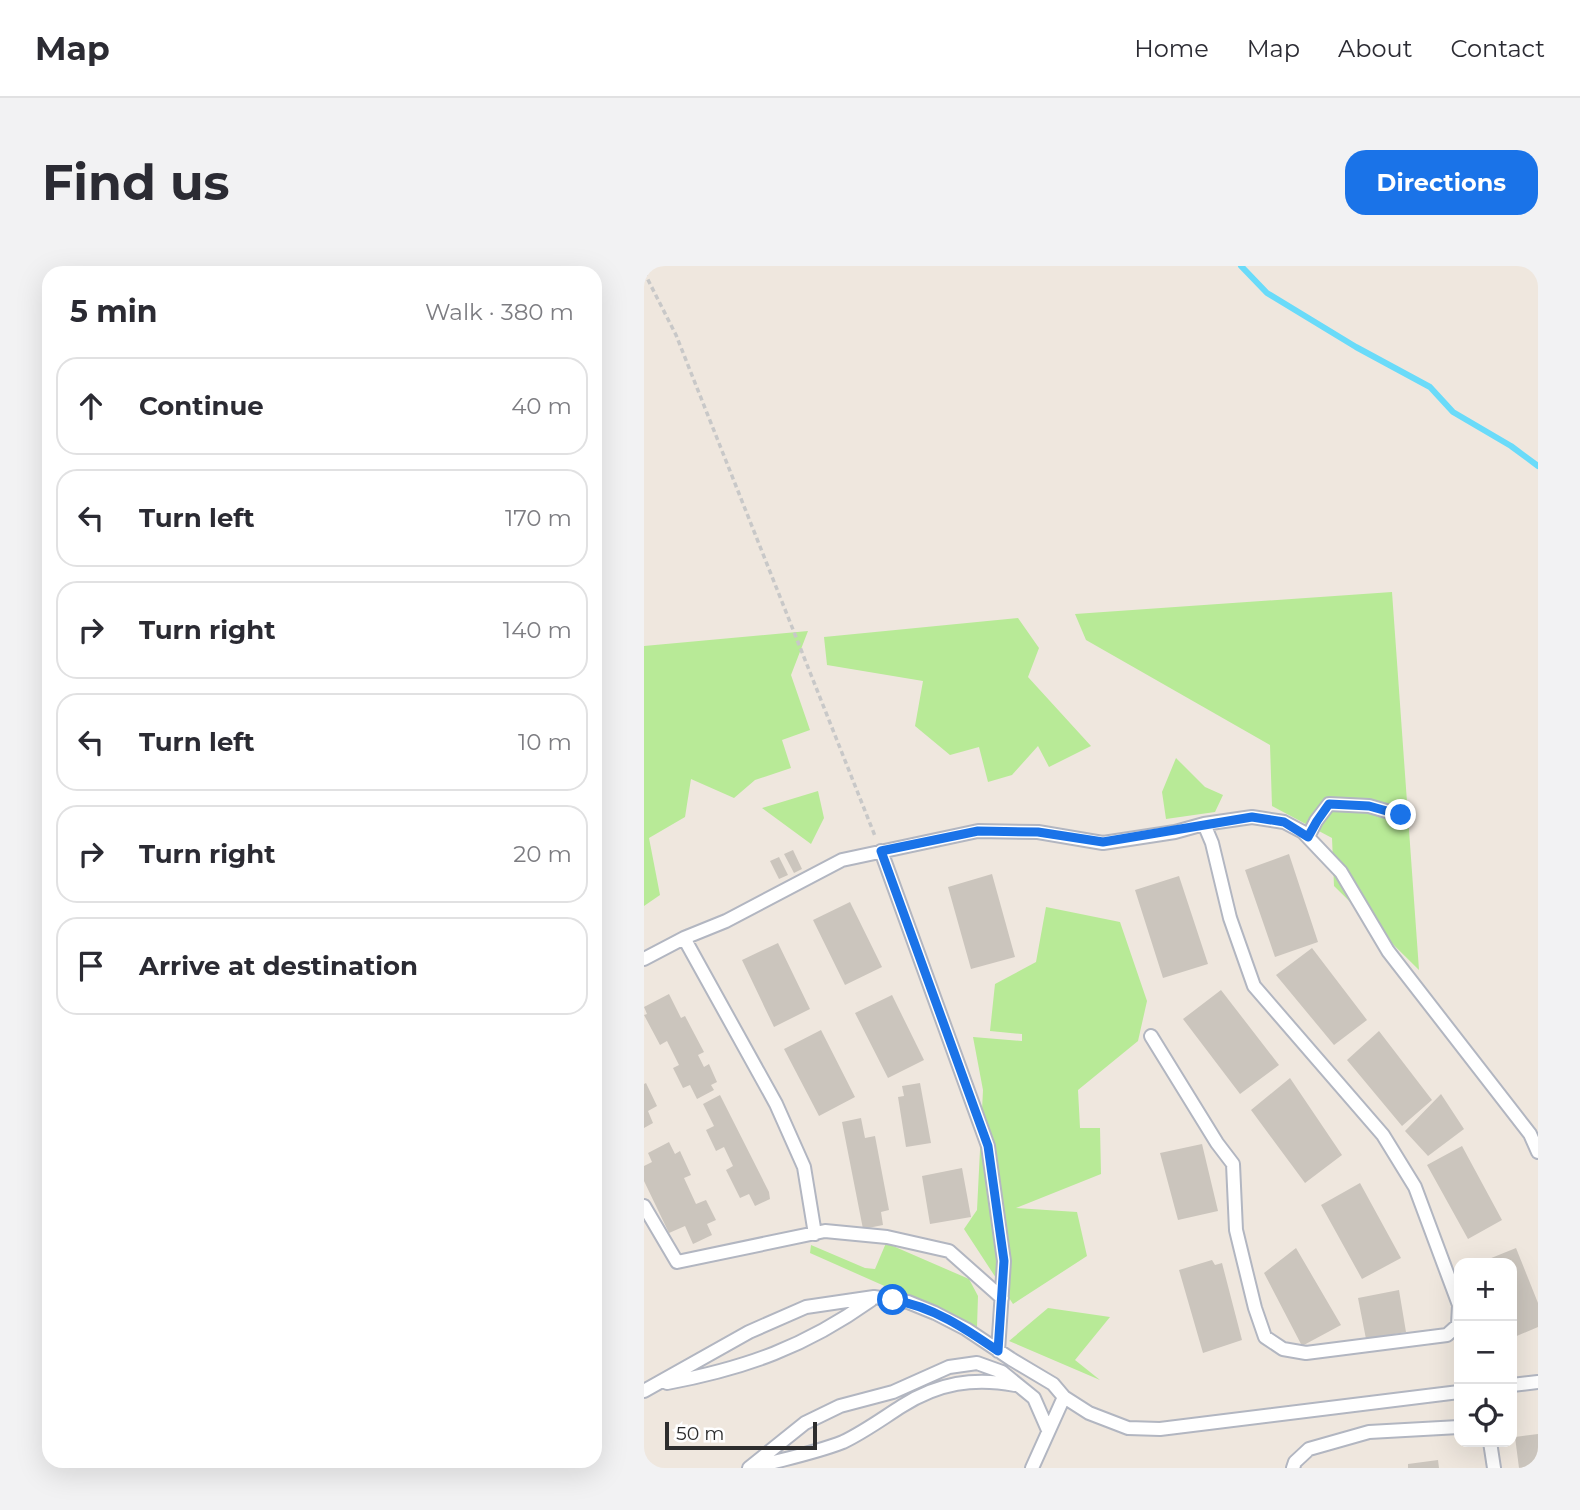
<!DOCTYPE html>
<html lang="en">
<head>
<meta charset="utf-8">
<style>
  :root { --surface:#fff; --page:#f2f2f3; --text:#2b2b33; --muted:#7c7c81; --line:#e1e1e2; --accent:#1a73e8 }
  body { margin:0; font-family:Montserrat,sans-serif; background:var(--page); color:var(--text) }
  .controls { position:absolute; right:21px; bottom:21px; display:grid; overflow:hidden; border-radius:14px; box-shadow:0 7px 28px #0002 }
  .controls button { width:63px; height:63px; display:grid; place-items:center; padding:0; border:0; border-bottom:2px solid var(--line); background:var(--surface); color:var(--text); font:35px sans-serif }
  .scale { position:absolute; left:21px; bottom:18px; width:152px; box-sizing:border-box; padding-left:7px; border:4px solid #2d2d2d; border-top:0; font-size:19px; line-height:24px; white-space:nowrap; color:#2d2d2d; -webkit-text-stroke:5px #fff; paint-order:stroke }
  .stop { position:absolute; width:21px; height:21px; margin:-16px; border:5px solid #1a73e8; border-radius:50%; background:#fff }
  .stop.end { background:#1a73e8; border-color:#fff; box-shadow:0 2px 7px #0008 }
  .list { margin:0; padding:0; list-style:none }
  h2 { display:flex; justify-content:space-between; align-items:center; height:91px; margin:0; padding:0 28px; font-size:30px }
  h2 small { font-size:23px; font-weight:400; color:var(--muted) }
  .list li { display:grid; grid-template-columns:46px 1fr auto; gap:21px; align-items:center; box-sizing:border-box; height:98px; margin:0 14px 14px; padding:0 14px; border:2px solid var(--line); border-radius:21px }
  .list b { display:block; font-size:26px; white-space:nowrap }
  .list em { font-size:23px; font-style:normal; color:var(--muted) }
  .icon { flex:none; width:38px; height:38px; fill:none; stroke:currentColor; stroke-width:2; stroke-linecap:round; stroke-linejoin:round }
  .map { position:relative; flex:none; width:894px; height:1202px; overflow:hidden; border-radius:21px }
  header { display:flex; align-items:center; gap:42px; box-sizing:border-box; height:98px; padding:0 35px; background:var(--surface); border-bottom:2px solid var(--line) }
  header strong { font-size:33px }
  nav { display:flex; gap:38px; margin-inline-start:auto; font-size:24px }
  .intro { display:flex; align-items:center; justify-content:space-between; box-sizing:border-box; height:168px; padding:0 42px }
  h1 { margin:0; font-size:49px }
  .button { padding:18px 32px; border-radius:21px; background:var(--accent); color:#fff; font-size:24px; font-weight:700 }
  main { display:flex; gap:42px; padding:0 42px }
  aside { flex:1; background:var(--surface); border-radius:21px; box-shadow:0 7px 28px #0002 }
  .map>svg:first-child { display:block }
  .green { fill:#b8ea97 }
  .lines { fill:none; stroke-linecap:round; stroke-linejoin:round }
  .stream { stroke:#6adbf9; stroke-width:6 }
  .building { fill:#cbc5bd }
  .service-casing { stroke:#b2b6c1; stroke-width:16 }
  .path { stroke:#c8c8c8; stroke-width:3.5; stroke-dasharray:5 3.5; stroke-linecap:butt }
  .service { stroke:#fff; stroke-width:12 }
  .route { stroke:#1a73e8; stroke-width:9 }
</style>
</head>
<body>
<header>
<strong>Map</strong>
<nav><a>Home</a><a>Map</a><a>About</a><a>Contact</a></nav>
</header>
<div class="intro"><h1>Find us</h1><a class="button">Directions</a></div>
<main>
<aside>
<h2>5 min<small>Walk · 380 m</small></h2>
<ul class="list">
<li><svg class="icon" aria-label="ahead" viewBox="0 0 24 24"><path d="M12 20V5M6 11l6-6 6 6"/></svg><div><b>Continue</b></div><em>40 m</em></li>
<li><svg class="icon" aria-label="left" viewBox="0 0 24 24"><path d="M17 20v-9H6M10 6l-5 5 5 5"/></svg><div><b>Turn left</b></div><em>170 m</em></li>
<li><svg class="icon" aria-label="right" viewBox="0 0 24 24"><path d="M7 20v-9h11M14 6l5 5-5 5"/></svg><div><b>Turn right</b></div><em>140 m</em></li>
<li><svg class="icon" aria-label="left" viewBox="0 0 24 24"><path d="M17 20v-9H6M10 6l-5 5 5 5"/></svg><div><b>Turn left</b></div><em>10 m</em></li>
<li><svg class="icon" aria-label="right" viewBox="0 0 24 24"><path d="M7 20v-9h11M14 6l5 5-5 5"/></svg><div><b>Turn right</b></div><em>20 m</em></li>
<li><svg class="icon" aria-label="arrive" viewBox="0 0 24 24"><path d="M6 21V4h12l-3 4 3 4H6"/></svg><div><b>Arrive at destination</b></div></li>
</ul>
</aside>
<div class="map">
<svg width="894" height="1202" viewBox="0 0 894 1202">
  <rect width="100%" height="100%" fill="#efe7de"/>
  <path class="green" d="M748 326 775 704 690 620 688 572 628 540 626 479 442 374 431 348Z
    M374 352 395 382 384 411 447 480 405 501 394 480 368 509 344 516 335 481 306 489 271 460 279 415 183 399 180 371Z
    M164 365 147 409 166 464 138 474 147 502 111 514 90 532 47 513 41 551 5 572 16 629 0 640V380Z
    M532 492 561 521 579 529 571 546 522 553 518 526Z
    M174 525 180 552 167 578 118 542Z
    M402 641 476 656 503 735 494 775 434 824 436 862H456L457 908 372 942 433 946 443 990 369 1038 320 963 333 944 339 824 329 771 378 775V768L346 765 351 718 392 696Z
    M242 977 325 1013 334 1030 333 1061 166 987 167 979 221 1002 231 1003Z
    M404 1042 466 1051 431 1094 456 1114 365 1075Z"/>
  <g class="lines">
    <path class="stream" d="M597 0 623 27 712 81 786 121 809 146 867 180 894 200"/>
  </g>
  <path class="building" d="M149 584 158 603 150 607 140 588Z
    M645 588 674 676 631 691 601 604Z
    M135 591 144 609 135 613 126 595Z
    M348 608 371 691 327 703 304 621Z
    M535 610 564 698 519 712 491 624Z
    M206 636 238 701 201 719 169 654Z
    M134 677 166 743 130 761 98 694Z
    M668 682 723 754 690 779 632 709Z
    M577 724 635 799 596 828 539 753Z
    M25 728 37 752 41 750 60 786 54 789 60 801 65 798 73 816 67 819 70 824 53 833 46 819 39 822 29 802 35 799 23 775 16 779 0 749 3 748 0 741Z
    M248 729 280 794 244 812 211 747Z
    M177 764 211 831 175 850 140 783Z
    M735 765 788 834 758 860 703 794Z
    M646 812 698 889 661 917 607 844Z
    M2 817 13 840 4 845 9 857 0 862V818Z
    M276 817 287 877 262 881 254 831 260 830 258 820Z
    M797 828 820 863 784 890 761 865Z
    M76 829 125 926 126 933 111 940 105 928 96 932 82 904 89 900 80 881 72 885 62 864 70 860 59 838Z
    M217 852 221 872 231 870 245 944 237 946 239 959 219 963 198 856Z
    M25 876 31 888 36 885 47 909 40 912 52 938 62 934 72 954 63 958 68 969 49 978 41 960 25 967 0 915V900L8 896 4 887Z
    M558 878 574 945 534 954 516 887Z
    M818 880 858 954 824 973 783 899Z
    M318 902 327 951 286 958 278 910Z
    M716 917 757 992 718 1013 677 939Z
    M652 982 697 1059 658 1080 620 1007Z
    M872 982 894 1037V1061L868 1072V997H835Z
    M568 994 571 999 578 997 598 1074 559 1087 535 1004Z
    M755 1024 762 1066 722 1073 714 1032Z
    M894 1168V1202H875L871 1171Z
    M794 1194 795 1202H764V1198Z"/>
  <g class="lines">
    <defs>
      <path id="service" d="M560 558 608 551 640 556 659 566 697 606 744 685 886 868 894 886
        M664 571 672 555 685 538 725 540 756 549
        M237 585 344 880 360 995 354 1085
        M40 672 132 838 160 901 171 968
        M0 693 40 672 82 655 198 594 334 565 394 566 459 577 531 566 560 558 568 577 586 652 610 720 739 869 771 921 815 1039 814 1059 803 1069 662 1087 639 1083 621 1071 611 1042 592 964 589 898 573 877 507 770
        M0 940 33 996 181 965 243 971 305 985 358 1032
        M23 1117C102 1102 161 1081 227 1034
        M868 1119 894 1116
        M0 1125 105 1066 162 1041 230 1031 264 1036 291 1047 322 1063 367 1093 409 1118 420 1131 445 1147 484 1162 516 1163 815 1126
        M846 1176 850 1202
        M111 1201C140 1193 171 1187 199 1176 220 1166 239 1152 258 1140 294 1117 330 1111 371 1119
        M105 1202 161 1157 196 1140 249 1126 305 1101 333 1097 358 1106 390 1132 404 1164
        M388 1202 420 1131
        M649 1202 651 1196 665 1183 725 1166 815 1161"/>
    </defs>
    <use href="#service" class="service-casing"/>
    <path class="path" d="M0 6 32 69 231 570"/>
    <use href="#service" class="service"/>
  </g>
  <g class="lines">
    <path class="route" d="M249 1034C288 1040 322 1063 354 1085L360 995 344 880 237 585 334 565 394 566 459 576 608 551 640 556 664 571 673 555 685 538 725 540 757 549"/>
  </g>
</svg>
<div class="controls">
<button>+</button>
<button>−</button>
<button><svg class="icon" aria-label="locate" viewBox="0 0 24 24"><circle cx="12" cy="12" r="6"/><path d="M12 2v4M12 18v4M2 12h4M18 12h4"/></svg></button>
</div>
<div class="scale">50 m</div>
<div class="stop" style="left:249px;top:1034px"></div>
<div class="stop end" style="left:757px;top:549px"></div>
</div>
</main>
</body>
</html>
